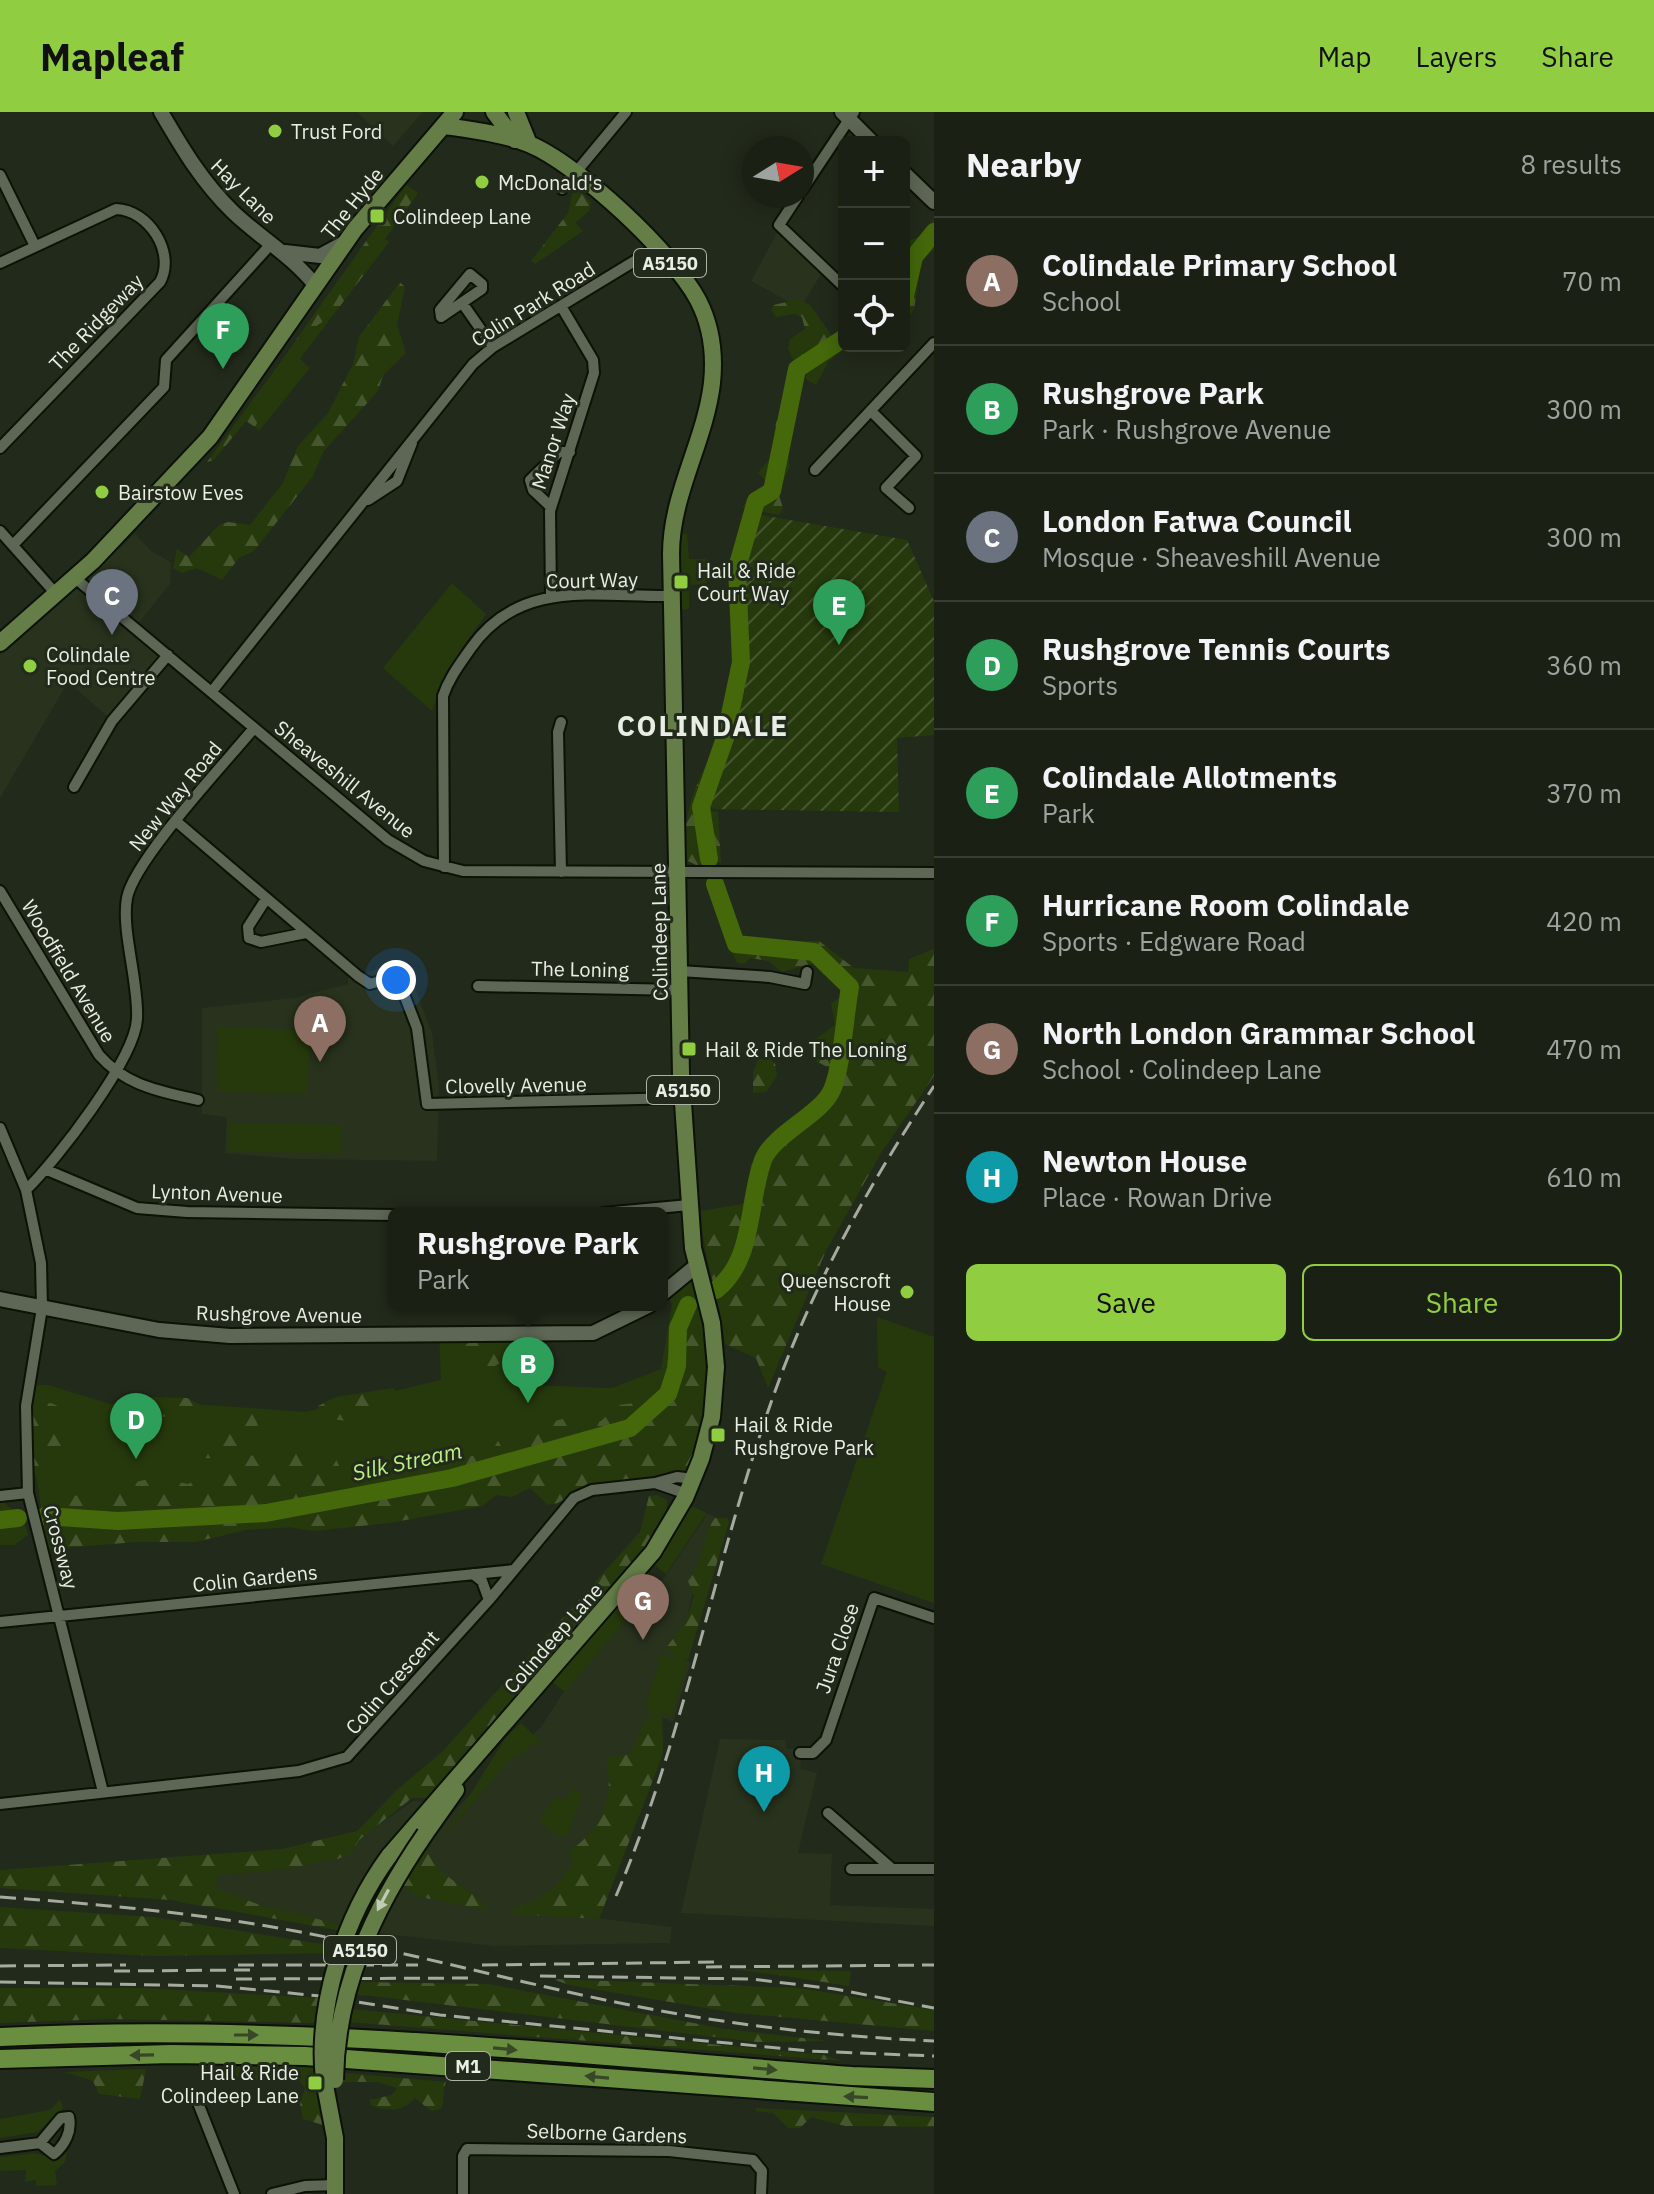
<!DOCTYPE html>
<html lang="en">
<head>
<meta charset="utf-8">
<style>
  :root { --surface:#1a2014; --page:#272d22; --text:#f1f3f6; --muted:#9fa3a0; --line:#383e34; --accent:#91cd40 }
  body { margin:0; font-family:"IBM Plex Sans",sans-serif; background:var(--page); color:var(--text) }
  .controls { position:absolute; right:24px; top:24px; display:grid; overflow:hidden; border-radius:12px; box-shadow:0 4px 20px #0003 }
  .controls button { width:72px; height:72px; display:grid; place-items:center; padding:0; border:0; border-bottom:2px solid var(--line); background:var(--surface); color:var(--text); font:40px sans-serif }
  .compass { position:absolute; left:742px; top:24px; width:72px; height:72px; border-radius:50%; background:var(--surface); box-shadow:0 4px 20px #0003; rotate:79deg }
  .you { position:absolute; left:396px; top:868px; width:28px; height:28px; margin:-20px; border:6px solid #fff; border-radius:50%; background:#1a73e8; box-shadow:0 0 0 12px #1a73e833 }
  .badge { display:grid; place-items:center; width:52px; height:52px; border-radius:50%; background:var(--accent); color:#fff; font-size:26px; font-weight:700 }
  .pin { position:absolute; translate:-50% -66px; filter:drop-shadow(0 2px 4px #0008) }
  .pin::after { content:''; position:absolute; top:42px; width:28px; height:24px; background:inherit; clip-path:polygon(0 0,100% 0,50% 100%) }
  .popup { position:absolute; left:388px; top:1095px; width:280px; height:104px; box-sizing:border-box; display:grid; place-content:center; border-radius:12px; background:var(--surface); filter:drop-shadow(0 2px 6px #0005); font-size:26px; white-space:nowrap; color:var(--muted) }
  .popup b { font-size:30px; color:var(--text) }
  .popup::after { content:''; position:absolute; left:50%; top:100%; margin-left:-16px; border:16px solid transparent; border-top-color:var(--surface) }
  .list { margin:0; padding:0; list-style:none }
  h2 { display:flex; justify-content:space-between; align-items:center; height:104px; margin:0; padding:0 32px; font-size:34px }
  h2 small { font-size:26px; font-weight:400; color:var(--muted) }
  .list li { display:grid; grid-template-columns:52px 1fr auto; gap:24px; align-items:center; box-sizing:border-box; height:128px; padding:0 32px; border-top:2px solid var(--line) }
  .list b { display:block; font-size:30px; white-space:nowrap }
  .list p { margin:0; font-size:26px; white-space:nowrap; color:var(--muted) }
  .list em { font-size:26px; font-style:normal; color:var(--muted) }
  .actions { display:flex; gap:16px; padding:24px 32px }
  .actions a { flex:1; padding:18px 0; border:2px solid var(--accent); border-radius:12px; text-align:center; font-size:28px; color:var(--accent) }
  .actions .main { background:var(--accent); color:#111 }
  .icon { flex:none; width:44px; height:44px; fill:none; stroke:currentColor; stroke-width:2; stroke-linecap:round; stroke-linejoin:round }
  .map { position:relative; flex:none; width:934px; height:2082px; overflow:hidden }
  header { display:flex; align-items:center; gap:48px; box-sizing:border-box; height:112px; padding:0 40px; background:var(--accent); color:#111 }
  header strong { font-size:38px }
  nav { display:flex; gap:44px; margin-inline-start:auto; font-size:28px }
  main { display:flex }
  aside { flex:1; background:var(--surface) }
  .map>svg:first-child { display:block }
  .built { fill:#28321d }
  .green { fill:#26390c }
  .forest { fill:url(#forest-firs) }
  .garden { fill:url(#garden-furrows) }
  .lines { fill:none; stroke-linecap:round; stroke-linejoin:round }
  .river { stroke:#44680a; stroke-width:18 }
  .street-casing { stroke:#0c1205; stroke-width:14 }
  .secondary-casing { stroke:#0c1205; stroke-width:18 }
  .primary-casing { stroke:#0c1205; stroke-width:20 }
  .highway-casing { stroke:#0c1205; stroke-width:22 }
  .street { stroke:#5e6755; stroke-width:10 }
  .secondary { stroke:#5e6755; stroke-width:14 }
  .primary { stroke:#657e48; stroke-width:16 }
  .highway { stroke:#6a8e40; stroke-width:18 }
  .rail { stroke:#a5ab9f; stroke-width:3; stroke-dasharray:16 8; stroke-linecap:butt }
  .primary-bridge-casing { stroke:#0c1205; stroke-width:20; stroke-linecap:butt }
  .primary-bridge { stroke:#657e48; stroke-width:16 }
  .oneway { fill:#c1ccb5 }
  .oneway2 { fill:#384826 }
  .poi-dot { fill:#91cd40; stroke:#222a1b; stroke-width:3 }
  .labels { text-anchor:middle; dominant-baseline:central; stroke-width:6; stroke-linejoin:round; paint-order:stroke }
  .shield { fill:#222a1b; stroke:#adb3a8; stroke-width:2 }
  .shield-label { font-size:18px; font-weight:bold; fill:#e9eee4 }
  .poi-label { font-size:20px; fill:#e9eee4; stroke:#222a1b; text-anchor:start }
  .street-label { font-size:20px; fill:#e9eee4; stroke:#222a1b }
  .water-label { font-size:22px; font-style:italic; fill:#bcf181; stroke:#222a1b }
  .district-label { font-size:28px; font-weight:bold; letter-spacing:2px; fill:#e9eee4; stroke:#222a1b }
</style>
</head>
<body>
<header>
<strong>Mapleaf</strong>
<nav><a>Map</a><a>Layers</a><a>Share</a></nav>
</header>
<main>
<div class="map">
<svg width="934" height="2082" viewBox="0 0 934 2082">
  <defs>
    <pattern id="forest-firs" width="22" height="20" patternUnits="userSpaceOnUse" patternTransform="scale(2)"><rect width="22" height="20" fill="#26390c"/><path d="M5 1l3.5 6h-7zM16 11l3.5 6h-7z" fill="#46562f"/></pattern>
    <pattern id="garden-furrows" width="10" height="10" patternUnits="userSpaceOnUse" patternTransform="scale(2)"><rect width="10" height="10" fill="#26390c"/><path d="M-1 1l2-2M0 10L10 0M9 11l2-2" fill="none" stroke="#46562f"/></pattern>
  </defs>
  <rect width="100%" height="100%" fill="#222a1b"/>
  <path class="built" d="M357 0H423L393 34Z
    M777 121 810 150 825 156 800 196 751 169Z
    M135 422 151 439 171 450 170 472 136 514 168 543 113 609 68 570 0 686V542Z
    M405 849 432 921 439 974 437 1049 296 1047 225 1041 227 1005 202 1002V896L294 886 348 872V866Z
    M708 1401 719 1407 698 1460 688 1500 685 1548 691 1550 673 1610 661 1605 559 1802 672 1815 670 1831 494 1834 377 1821 420 1744 445 1710 481 1670 541 1615 574 1564 664 1466Z
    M720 1627 785 1628 787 1637H800L801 1657 817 1661 798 1741 832 1742 830 1793 934 1797V1814L681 1801Z
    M413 1689 427 1690 344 1814 181 1791 189 1766 345 1736Z"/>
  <path class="green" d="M334 202 300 247 310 256 259 319 255 315 277 273V255L296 228Z
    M681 422H687L689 447H706L707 472 689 473V497L680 498Z
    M452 471 486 502 446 560 432 599 383 556Z
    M218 915 310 918 308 982 217 980Z
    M230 1011 342 1013 341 1041 230 1040Z
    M696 1154 715 1231 691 1356 684 1366 589 1372 569 1385 543 1366 363 1411 46 1430 26 1294 29 1273H48L110 1292 151 1289 305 1300 441 1268 439 1223H523L526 1273 612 1276 661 1257 672 1192 664 1181Z
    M877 1205 934 1225V1491L821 1452 887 1260 878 1255Z
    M691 1394 707 1401 666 1462 655 1453Z
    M647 1462 658 1471 565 1580 552 1570Z
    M661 1542 688 1550 672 1604 645 1596Z
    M521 1611 541 1630 539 1633 534 1630 520 1645 516 1642 445 1723 506 1625Z
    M574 1675 582 1684 568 1722 560 1726 540 1712 542 1702 557 1684 562 1689Z
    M60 1987 63 1996 38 2020 0 2026V2007L50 1998Z
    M67 2040 65 2050 55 2059 57 2073 36 2074V2068L25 2070 26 2058 0 2059V2045L35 2041 59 2048Z"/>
  <path class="forest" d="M406 73 418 81 385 127 389 130 334 202 296 228Z
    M573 79H580L591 91 589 99 575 111 583 119 535 152 531 149 568 101Z
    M934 106V138L922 148 914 198 904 209V122L911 128 920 124Z
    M400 170 405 175 397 213 406 241 383 263 378 279 323 340 313 364 254 439 239 446 222 468 197 456 182 461 173 456 177 437 189 445 219 413 228 410 250 413 283 371 298 334 328 301 353 252 359 225Z
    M798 187 810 193 842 238 828 250 816 273 806 267V262L798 270 788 343 790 354 778 380 783 396 779 403 743 396 749 382 765 379 766 369 758 361 771 345 776 310 786 300 795 251 788 237 790 227 805 217 802 205 795 202 776 205 771 198 774 193Z
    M277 255V273L255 315 246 309 214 348 207 350Z
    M747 409 751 412 739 457 742 578 704 697 718 700 721 750 696 753 688 749C675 683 717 651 729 592 736 561 738 526 735 495 733 483 729 470 730 458 731 442 739 427 740 410Z
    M724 821 741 829H819L854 856 908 860 909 847 934 837V964L881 1041 826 1139 768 1276 756 1246 725 1232C721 1186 702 1145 701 1099L743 1092 751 1053 830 972 831 957 816 949 817 926 835 913 831 891 843 884 838 867 822 862V855L813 851 782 860 768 849 750 846 745 852 737 851Z
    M768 945 775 951 777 964 766 980 753 981V960L758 948Z
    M677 1181 689 1182C712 1239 717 1310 685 1364L590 1370 558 1391 548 1393 530 1376 511 1385 496 1383 482 1394 389 1411 314 1419 294 1416 280 1402 252 1405 242 1419 195 1430H137L48 1437C41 1422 39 1403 47 1388L93 1381 156 1365 188 1372 243 1344 273 1342 284 1337 300 1343 311 1336 331 1338 341 1357 343 1375C367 1378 391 1374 413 1365L419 1353 412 1339 418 1328 436 1334 454 1349 493 1338C508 1307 519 1317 546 1311 561 1308 574 1303 590 1302L592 1310 601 1309 619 1293 649 1289 665 1268Z
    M521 1226 524 1271 512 1272 502 1250 488 1258 470 1259 465 1254 462 1237 468 1231Z
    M393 1276 400 1284C367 1304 356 1317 317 1302L318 1294 336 1285Z
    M145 1285 187 1286 210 1298 141 1308 129 1289Z
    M51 1291 69 1299 64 1339 46 1352 41 1362 33 1364V1293Z
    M254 1298 261 1327C245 1336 214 1352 197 1344L196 1338 218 1315 231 1310 234 1301Z
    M657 1383 667 1388 666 1409 647 1441 428 1686H412L359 1728 351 1741 338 1747 285 1757 218 1763 215 1776 263 1794 334 1811 340 1814 337 1818 171 1788 0 1776V1758L282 1737 357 1719 398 1677 442 1640 640 1420 649 1384Z
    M0 1387 23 1407 28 1423 14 1433H0Z
    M715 1406H727L729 1410 688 1548 679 1547 666 1536 685 1511 694 1484 688 1469C704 1451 701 1425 715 1406Z
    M662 1593 663 1642 599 1807 511 1802 514 1796C542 1789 556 1775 573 1751L568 1740C601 1718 615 1688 606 1649L611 1643H629C638 1628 645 1599 662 1593Z
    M422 1739H428C440 1769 471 1773 488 1798L415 1784 402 1771Z
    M0 1795 153 1805 334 1834 331 1841 154 1844 0 1836Z
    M730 1857 851 1859 849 1874C808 1868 770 1861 730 1857Z
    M553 1867 799 1876 934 1898V1919L736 1901 569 1873Z
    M358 1870 488 1872 725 1917 829 1929 757 1930 354 1882Z
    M0 1876H142L319 1886 315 1911 110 1907 0 1911Z
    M351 1897 824 1943 842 1949 348 1910Z
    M217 1955H313L323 2013 303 2007 300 1992 305 1976 296 1964 270 1971 221 1963Z
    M146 1957 140 1987 99 1982 93 1969 65 1960Z
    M344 1961 446 1970C442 1979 445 1988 441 1997L431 1999 415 1986C403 2000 388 2000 371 1993L369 1988 392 1983 397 1976 377 1970H343Z
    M756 1996 934 2005V2015L845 2014 811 2005 800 2016H788L773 2001 756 1999Z"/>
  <path class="garden" d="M754 402 907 428 934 489V623L897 626 899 700 706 697 745 578 741 457Z"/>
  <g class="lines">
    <path class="river" d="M904 188 914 145 934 120
      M709 747 701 695 725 626 741 550 737 456 756 389 772 379 797 257 844 226
      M715 772 736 832 814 840 850 875C845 902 842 955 832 978 821 1003 773 1022 763 1048 747 1092 755 1147 716 1178
      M45 1404 118 1409 266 1401 452 1366 630 1316 668 1282 677 1254 678 1216 688 1193
      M0 1408 18 1406"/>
    <defs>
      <path id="street" d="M0 63 35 134
        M562 77 626 0
        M802 78 854 0
        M798 84 779 113 844 175
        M0 151 116 97C149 98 176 141 160 170L0 336
        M470 162 482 172V177L441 205 440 198Z
        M463 192 493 235
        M871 299 916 344 886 376 909 396
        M815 358 934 231
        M368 388 397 369 412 331
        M551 395 533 378 530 368 559 340H570
        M0 419 57 483
        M13 433 164 275 166 248 271 132
        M75 466 388 728 424 749 463 759 934 761
        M551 485 550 399 594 261 593 248 561 194
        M213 578 473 252 493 235 656 136
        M561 610 558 620 561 760
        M74 675 112 609 168 543
        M177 710 358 864 370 872 397 864 417 916 427 992 683 986
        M444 755 443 584C449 566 460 552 471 536 520 466 596 485 671 484
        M0 779 99 943C126 974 160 979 198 988
        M266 787 248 815 249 826 261 830 306 821
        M680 859 770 865 805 872 807 860
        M478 874 680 878
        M0 1016 26 1078 41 1151 42 1196 26 1294 28 1381 103 1680
        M47 1058 137 1096 187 1100 394 1103
        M26 1078C56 1049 135 947 137 907 139 871 121 818 127 786 134 748 226 650 254 616
        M603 1101 689 1093
        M687 1382 655 1371 677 1365 694 1367
        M0 1384 28 1381
        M473 1462 482 1469 489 1488
        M0 1510 514 1458
        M800 1641H813L826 1628 874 1486 934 1506
        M0 1692 299 1659 347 1645 489 1488 574 1386 592 1378 655 1371
        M828 1701 890 1755
        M851 1757H934
        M198 1991 234 2082
        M0 2036 40 2031 61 2006 69 2005C72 2019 65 2033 54 2042L40 2031
        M272 2082 305 2074 336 2073
        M463 2082V2044L467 2037 669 2039 753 2048 762 2059 761 2082"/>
      <path id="secondary" d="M161 0C182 36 202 70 233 100 259 125 292 144 315 173
        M842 0 872 30
        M904 61 934 90
        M285 140 320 144 344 131
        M662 1182 696 1154
        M0 1187 159 1218 230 1224 593 1221 650 1193"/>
      <path id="primary" d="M494 0 515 28
        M516 0 529 32
        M0 531 93 449 210 325 355 117 455 0
        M425 1722 456 1678
        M389 1744 653 1440 685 1386 701 1347 712 1305 716 1255 712 1211 693 1136 681 962 671 442C671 382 705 330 712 271 715 242 711 213 698 188 673 141 578 52 529 32 504 22 472 18 445 14
        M324 1968 335 2026V2082"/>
      <path id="highway" d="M0 1925C284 1910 569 1942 852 1964L934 1967
        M0 1947 171 1942 305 1944 934 1990"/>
    </defs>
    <use href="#street" class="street-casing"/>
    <use href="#secondary" class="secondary-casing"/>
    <use href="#primary" class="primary-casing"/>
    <use href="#highway" class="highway-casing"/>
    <use href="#street" class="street"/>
    <use href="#secondary" class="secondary"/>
    <use href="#primary" class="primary"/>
    <use href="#highway" class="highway"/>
    <path class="rail" d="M616 1784C688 1616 717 1434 781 1263 820 1160 874 1065 934 974
      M0 1785C99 1792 197 1801 295 1819 403 1839 508 1868 615 1890 720 1912 827 1924 934 1929
      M238 1853H418
      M482 1853 718 1850
      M0 1854 126 1853
      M706 1855 934 1853
      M114 1859 250 1858
      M540 1864 751 1867 835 1877 934 1896
      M236 1867 476 1866
      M0 1870 217 1874 320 1884 440 1903 809 1939 934 1944"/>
    <defs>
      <path id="primary-bridge" d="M324 1968C316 1892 345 1804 389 1744
        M335 1968C336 1877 374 1796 425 1722"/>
    </defs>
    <use href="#primary-bridge" class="primary-bridge-casing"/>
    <use href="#primary-bridge" class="primary-bridge"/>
  </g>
  <defs><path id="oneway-solid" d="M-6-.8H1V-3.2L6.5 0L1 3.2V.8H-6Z" transform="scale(2)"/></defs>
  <use class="oneway" href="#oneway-solid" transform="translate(383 1788) rotate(118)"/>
  <g class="oneway2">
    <use href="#oneway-solid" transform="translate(246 1923)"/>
    <use href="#oneway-solid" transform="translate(505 1937) rotate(5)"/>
    <use href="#oneway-solid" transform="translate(142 1943) rotate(179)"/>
    <use href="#oneway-solid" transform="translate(765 1957) rotate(5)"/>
    <use href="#oneway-solid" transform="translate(597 1965) rotate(-175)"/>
    <use href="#oneway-solid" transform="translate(856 1985) rotate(-177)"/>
  </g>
  <g class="poi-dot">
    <circle cx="275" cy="19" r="8"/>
    <circle cx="482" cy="70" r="8"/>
    <rect x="369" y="96" width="16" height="16" rx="4"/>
    <circle cx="102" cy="380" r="8"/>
    <rect x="673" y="462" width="16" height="16" rx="4"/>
    <circle cx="30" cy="554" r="8"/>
    <rect x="681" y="929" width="16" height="16" rx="4"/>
    <circle cx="907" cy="1180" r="8"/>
    <rect x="710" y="1315" width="16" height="16" rx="4"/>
    <rect x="307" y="1963" width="16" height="16" rx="4"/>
  </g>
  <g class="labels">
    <g class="shield">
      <rect x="634" y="137" width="72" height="28" rx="6"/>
      <rect x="647" y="964" width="72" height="28" rx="6"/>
      <rect x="324" y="1824" width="72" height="28" rx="6"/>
      <rect x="446" y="1940" width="44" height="28" rx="6"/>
    </g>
    <g class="shield-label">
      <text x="670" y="151">A5150</text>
      <text x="683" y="978">A5150</text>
      <text x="360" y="1838">A5150</text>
      <text x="468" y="1954">M1</text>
    </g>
    <g class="poi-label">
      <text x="291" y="19">Trust Ford</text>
      <text x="498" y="70">McDonald's</text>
      <text x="393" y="104">Colindeep Lane</text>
      <text x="118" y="380">Bairstow Eves</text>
      <text x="697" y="458">Hail &amp; Ride<tspan x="697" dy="23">Court Way</tspan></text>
      <text x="46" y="542">Colindale<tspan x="46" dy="23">Food Centre</tspan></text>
      <text x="705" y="937">Hail &amp; Ride The Loning</text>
      <text x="891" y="1168" text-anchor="end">Queenscroft<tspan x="891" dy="23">House</tspan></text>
      <text x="734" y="1312">Hail &amp; Ride<tspan x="734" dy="23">Rushgrove Park</tspan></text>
      <text x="299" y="1960" text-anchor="end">Hail &amp; Ride<tspan x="299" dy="23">Colindeep Lane</tspan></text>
    </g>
    <g class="street-label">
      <text transform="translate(244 79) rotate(45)">Hay Lane</text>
      <text transform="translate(352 91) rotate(-51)">The Hyde</text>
      <text transform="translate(533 192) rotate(-32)">Colin Park Road</text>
      <text transform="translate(96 210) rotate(-46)">The Ridgeway</text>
      <text transform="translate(553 329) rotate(-72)">Manor Way</text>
      <text transform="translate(592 468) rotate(-1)">Court Way</text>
      <text transform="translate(345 667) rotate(39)">Sheaveshill Avenue</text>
      <text transform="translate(175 684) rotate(-51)">New Way Road</text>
      <text transform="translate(659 820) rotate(-91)">Colindeep Lane</text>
      <text transform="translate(580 857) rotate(1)">The Loning</text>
      <text transform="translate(69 859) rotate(59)">Woodfield Avenue</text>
      <text transform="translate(516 973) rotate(-1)">Clovelly Avenue</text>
      <text transform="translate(217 1081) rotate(2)">Lynton Avenue</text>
      <text transform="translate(279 1202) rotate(1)">Rushgrove Avenue</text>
      <text transform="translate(61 1435) rotate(75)">Crossway</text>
      <text transform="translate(255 1466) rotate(-6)">Colin Gardens</text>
      <text transform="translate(553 1526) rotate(-49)">Colindeep Lane</text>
      <text transform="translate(837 1536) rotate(-71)">Jura Close</text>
      <text transform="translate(392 1570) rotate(-49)">Colin Crescent</text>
      <text transform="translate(607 2021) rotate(2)">Selborne Gardens</text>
    </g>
    <g class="water-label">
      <text transform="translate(407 1349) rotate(-12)">Silk Stream</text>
    </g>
    <g class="district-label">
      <text x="703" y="613">COLINDALE</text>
    </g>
  </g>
</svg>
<div class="controls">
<button>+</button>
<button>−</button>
<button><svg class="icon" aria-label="locate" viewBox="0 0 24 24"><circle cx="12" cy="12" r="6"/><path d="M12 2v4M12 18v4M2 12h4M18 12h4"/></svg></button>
</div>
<svg class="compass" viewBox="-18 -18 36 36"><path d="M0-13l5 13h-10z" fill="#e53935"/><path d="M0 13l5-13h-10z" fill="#9fa3a0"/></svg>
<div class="you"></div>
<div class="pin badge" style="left:320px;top:950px;background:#8d6e63">A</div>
<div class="pin badge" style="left:528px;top:1291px;background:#2e9e5b">B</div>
<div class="popup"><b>Rushgrove Park</b>Park</div>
<div class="pin badge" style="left:112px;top:523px;background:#6b7280">C</div>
<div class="pin badge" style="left:136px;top:1347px;background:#2e9e5b">D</div>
<div class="pin badge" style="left:839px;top:533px;background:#2e9e5b">E</div>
<div class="pin badge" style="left:223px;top:257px;background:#2e9e5b">F</div>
<div class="pin badge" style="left:643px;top:1528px;background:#8d6e63">G</div>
<div class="pin badge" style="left:764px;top:1700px;background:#0f9aa8">H</div>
</div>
<aside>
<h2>Nearby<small>8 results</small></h2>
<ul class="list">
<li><span class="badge" style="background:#8d6e63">A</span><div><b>Colindale Primary School</b><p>School</p></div><em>70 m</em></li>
<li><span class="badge" style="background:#2e9e5b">B</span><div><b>Rushgrove Park</b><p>Park · Rushgrove Avenue</p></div><em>300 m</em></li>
<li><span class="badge" style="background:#6b7280">C</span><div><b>London Fatwa Council</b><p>Mosque · Sheaveshill Avenue</p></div><em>300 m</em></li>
<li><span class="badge" style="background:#2e9e5b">D</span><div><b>Rushgrove Tennis Courts</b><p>Sports</p></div><em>360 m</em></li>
<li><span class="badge" style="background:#2e9e5b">E</span><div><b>Colindale Allotments</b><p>Park</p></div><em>370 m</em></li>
<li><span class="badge" style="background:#2e9e5b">F</span><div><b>Hurricane Room Colindale</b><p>Sports · Edgware Road</p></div><em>420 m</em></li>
<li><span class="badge" style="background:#8d6e63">G</span><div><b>North London Grammar School</b><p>School · Colindeep Lane</p></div><em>470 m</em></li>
<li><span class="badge" style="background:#0f9aa8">H</span><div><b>Newton House</b><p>Place · Rowan Drive</p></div><em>610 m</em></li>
</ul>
<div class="actions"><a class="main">Save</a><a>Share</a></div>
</aside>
</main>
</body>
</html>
